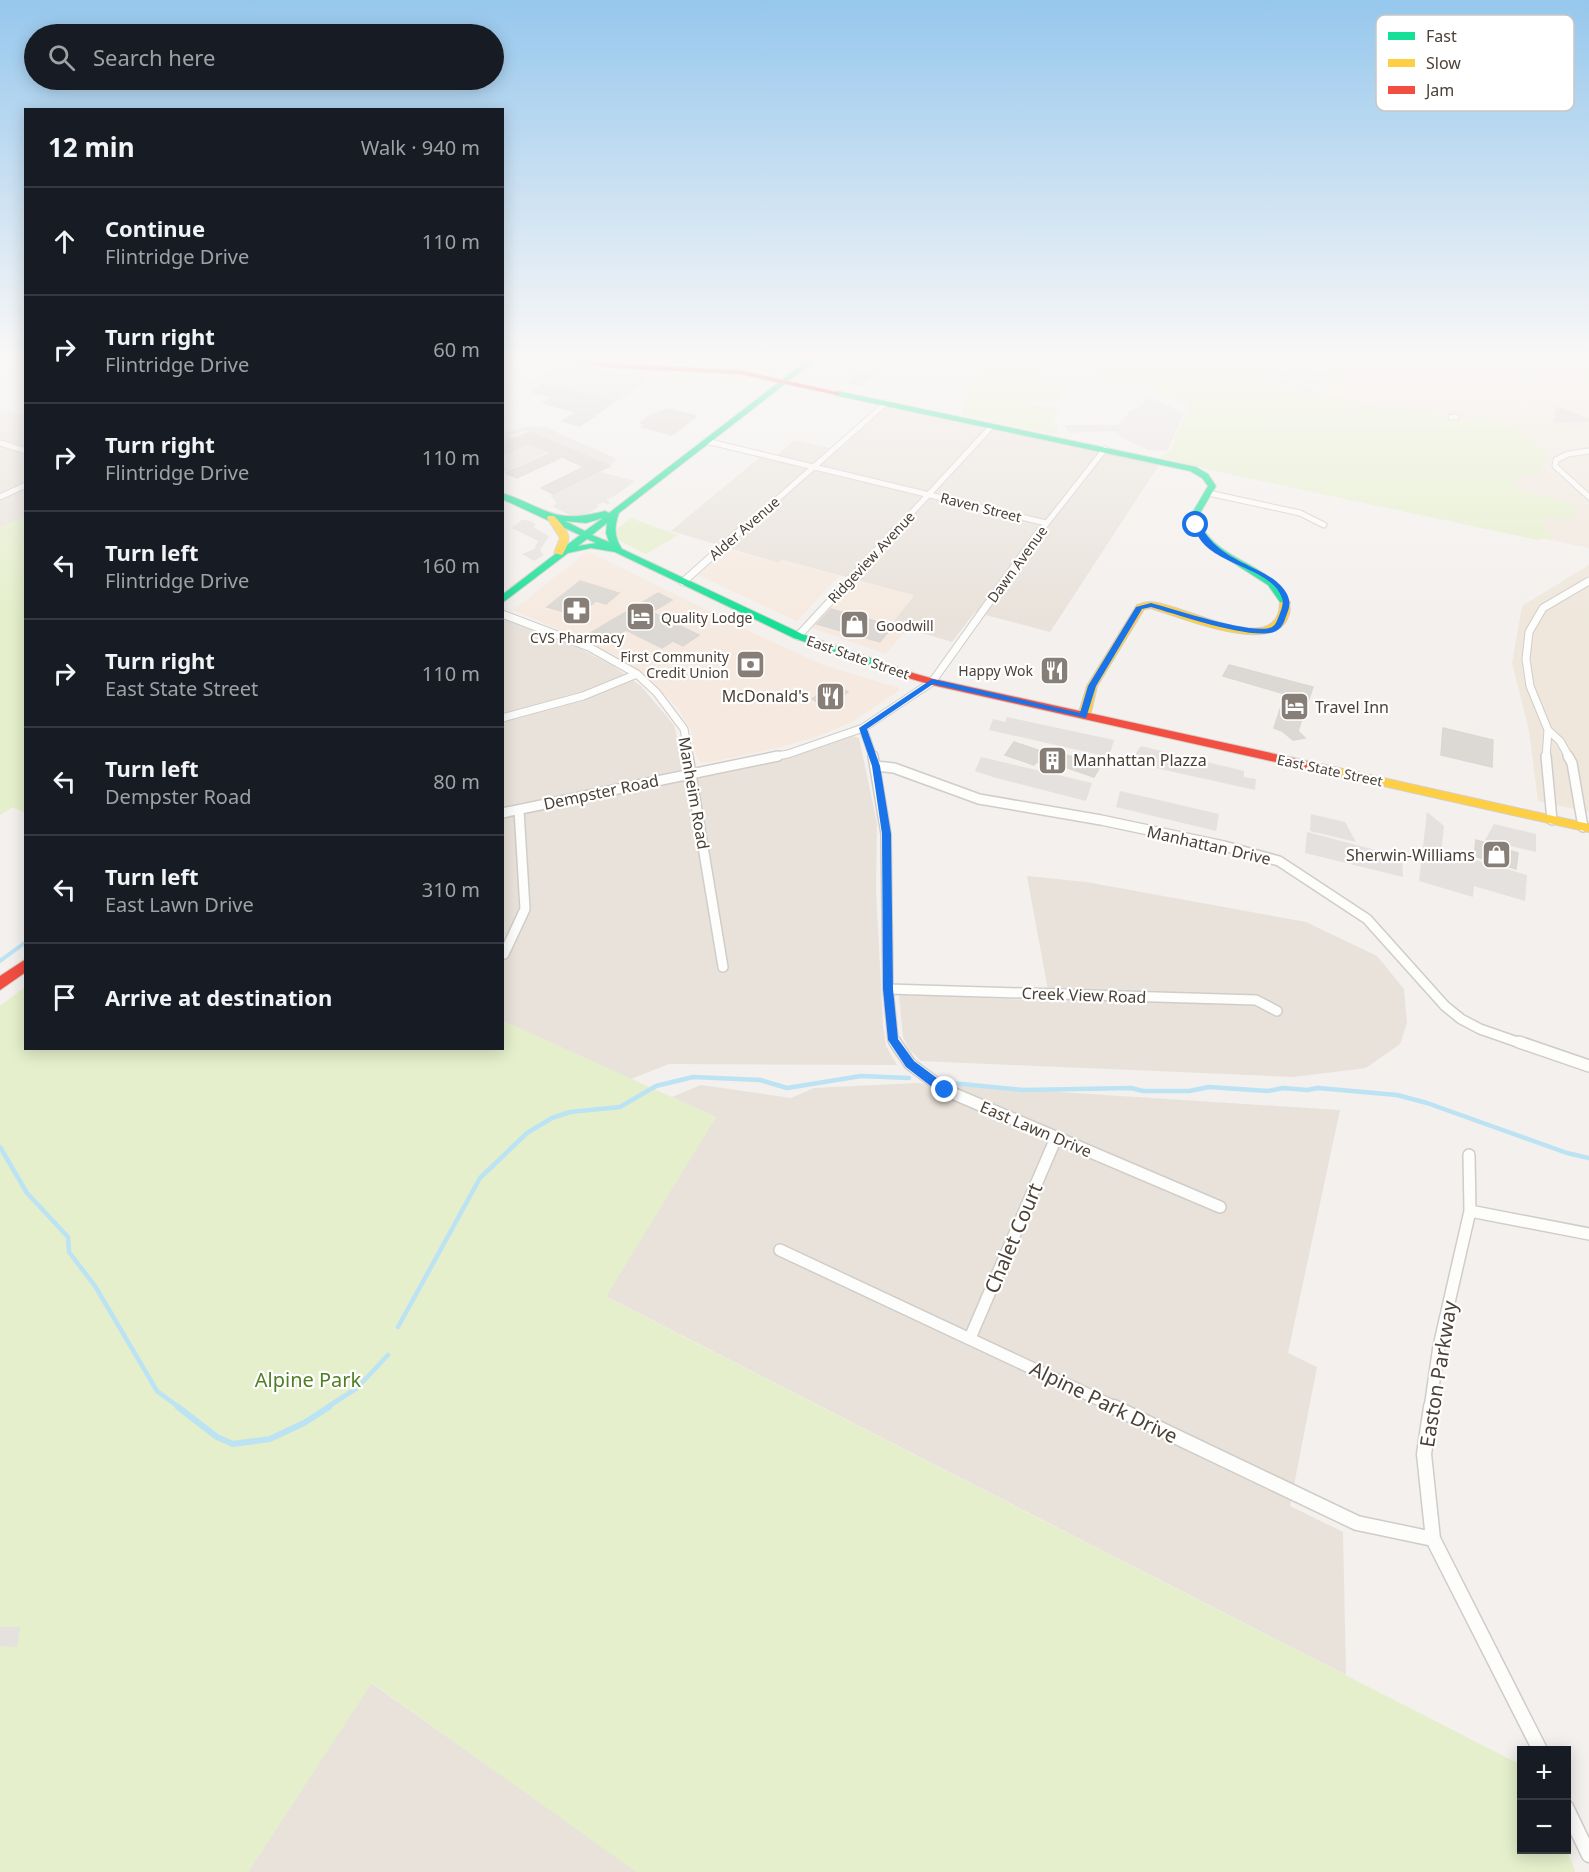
<!DOCTYPE html>
<html lang="en">
<head>
<meta charset="utf-8">
<style>
  :root { --surface:#171b24; --page:#20242c; --text:#f1f3f6; --muted:#9ea1a6; --line:#363941 }
  body { margin:0; font-family:"Noto Sans",sans-serif; background:var(--page); color:var(--text) }
  .controls { position:absolute; right:18px; bottom:18px; display:grid; overflow:hidden; border-radius:0px; box-shadow:0 3px 15px #0003 }
  .controls button { width:54px; height:54px; display:grid; place-items:center; padding:0; border:0; border-bottom:2px solid var(--line); background:var(--surface); color:var(--text); font:30px sans-serif }
  .stop { position:absolute; width:18px; height:18px; margin:-14px; border:4px solid #1a73e8; border-radius:50%; background:#fff }
  .stop.end { background:#1a73e8; border-color:#fff; box-shadow:0 2px 6px #0008 }
  .list { margin:0; padding:0; list-style:none }
  h2 { display:flex; justify-content:space-between; align-items:center; height:78px; margin:0; padding:0 24px; font-size:26px }
  h2 small { font-size:20px; font-weight:400; color:var(--muted) }
  .list li { display:grid; grid-template-columns:39px 1fr auto; gap:18px; align-items:center; box-sizing:border-box; height:108px; padding:0 24px; border-top:2px solid var(--line) }
  .list b { display:block; font-size:22px; white-space:nowrap }
  .list p { margin:0; font-size:20px; white-space:nowrap; color:var(--muted) }
  .list em { font-size:20px; font-style:normal; color:var(--muted) }
  .icon { flex:none; width:33px; height:33px; fill:none; stroke:currentColor; stroke-width:2; stroke-linecap:round; stroke-linejoin:round }
  .map { position:relative; flex:none; width:1589px; height:1872px; overflow:hidden }
  .search { position:absolute; background:var(--surface); box-shadow:0 3px 15px #0003; left:24px; top:24px; width:480px; height:66px; display:flex; align-items:center; gap:15px; box-sizing:border-box; padding:0 21px; border-radius:33px; color:var(--muted); font-size:22px }
  .panel { position:absolute; background:var(--surface); box-shadow:0 3px 15px #0003; left:24px; top:108px; width:480px; height:942px; border-radius:0px }
  .map>svg:first-child { display:block }
  .residential { fill:#e8e2da }
  .commercial { fill:#f6eae0 }
  .education { fill:#efe7dc }
  .green { fill:#e5efcb }
  .parking { fill:#e5e1de }
  .lines { fill:none; stroke-linecap:round; stroke-linejoin:round }
  .stream-far2 { stroke:#bbe3f4; stroke-width:4 }
  .stream-far1 { stroke:#bbe3f4; stroke-width:4.5 }
  .stream { stroke:#bbe3f4; stroke-width:6 }
  .building { fill:#dcd8d3; stroke:#dcd7d3; stroke-width:1.5 }
  .street-far4-casing { stroke:#d0cdc9; stroke-width:7 }
  .street-far3-casing { stroke:#d0cdc9; stroke-width:9 }
  .street-far2-casing { stroke:#d0cdc9; stroke-width:12 }
  .street-far1-casing { stroke:#d0cdc9; stroke-width:14 }
  .street-casing { stroke:#d0cdc9; stroke-width:17 }
  .fast-casing { stroke:#d5cec5; stroke-width:2 }
  .slow-casing { stroke:#d5cec5; stroke-width:2 }
  .jam-casing { stroke:#d5cec5; stroke-width:2 }
  .street-far4 { stroke:#fdfdfc; stroke-width:5 }
  .street-far3 { stroke:#fdfdfc; stroke-width:7 }
  .street-far2 { stroke:#fdfdfc; stroke-width:9 }
  .street-far1 { stroke:#fdfdfc; stroke-width:11 }
  .street { stroke:#fdfdfc; stroke-width:14 }
  .fast { fill:#16e098; fill-rule:evenodd }
  .slow { fill:#ffcf43; fill-rule:evenodd }
  .jam { fill:#f24e42; fill-rule:evenodd }
  .route { fill:#1a73e8 }
  .labels { text-anchor:middle; dominant-baseline:central; stroke-width:4.5; stroke-linejoin:round; paint-order:stroke }
  .far-street-label { font-size:14px; fill:#4c4137; stroke:#fff }
  .far-poi-label { font-size:14px; fill:#4c4137; stroke:#fff; text-anchor:start }
  .poi-label { font-size:16px; fill:#4c4137; stroke:#fff; text-anchor:end }
  .street-label { font-size:16px; fill:#4c4137; stroke:#fff }
  .near-street-label { font-size:20px; fill:#4c4137; stroke:#fff }
  .near-park-label { font-size:20px; fill:#507e23; stroke:#fff }
  .key { fill:#fff; stroke:#c9c6c3; stroke-width:1.5 }
  .key-label { font-size:16px; fill:#4c4137 }
</style>
</head>
<body>
<div class="map">
<svg width="1589" height="1872" viewBox="0 0 1589 1872">
  <rect width="100%" height="100%" fill="#f3f0ed"/>
  <path class="residential" d="M888 406 1161 462 1050 632 975 612 952 642 892 624 913 595 782 560 779 563 671 531 760 457 772 460 795 440 839 450Z
    M0 409 26 416 25 516 0 528Z
    M502 618 579 648 613 666 641 686 674 725 682 757V780L801 754 853 736 859 738 877 823 876 889 883 1025 886 1046 897 1065 669 1064 631 1079 503 1021Z
    M1027 876 1086 882 1306 922 1377 956 1404 989 1407 1023 1400 1044 1366 1068 1293 1077 921 1061 909 1049 903 1037 899 996 906 994 1050 1001Z
    M917 1083 1340 1110 1288 1353 1317 1367 1290 1506 1343 1532 1346 1675 605 1296 716 1117 672 1097 701 1085 791 1098 814 1088Z
    M371 1683 638 1872H248Z"/>
  <path class="commercial" d="M727 549 779 563 782 560 842 576 837 578 797 621 698 575Z
    M588 551 751 632 823 665 899 688 898 691 854 721 819 736 774 749 707 763 700 762 696 756 691 731 679 710 647 676 618 657 576 637 513 610Z
    M853 579 914 596 892 623 908 628 886 654 809 627Z"/>
  <path class="education" d="M1238 356H1494L1589 372V548L1176 460Z
    M1589 565V812L1538 801 1529 731 1512 663 1522 606Z"/>
  <path class="green" d="M1000 356H1036L1034 362 1040 372 1041 381 1056 383 1063 389V396L1054 402 1029 401 1031 404 1048 406 1060 411 1053 415C1054 422 1061 427 1057 435L961 415 968 397 962 394 970 388 962 385C978 379 990 371 1002 360Z
    M1068 356H1252L1253 360 1245 364 1259 369 1258 374 1250 375 1251 378 1293 391 1344 397 1385 409 1433 411 1464 421 1476 420V415C1503 420 1531 433 1549 455L1541 463 1542 467 1538 475 1521 476 1511 481C1515 485 1521 490 1526 492 1545 498 1565 496 1578 513L1567 519 1543 517 1546 530 1553 537 1538 540 1214 471 1160 457 1170 450 1189 405 1159 396 1152 386 1118 376 1097 373 1081 366 1084 359Z
    M1261 356H1362L1376 361 1357 367 1336 378 1329 373Z
    M1488 356H1589V372Z
    M25 516V813L13 807 0 815V528Z
    M631 518 678 535 646 554 618 540 612 533Z
    M25 987 26 1048H502L503 1021 716 1117 606 1297 1521 1765 1522 1850 1567 1848 1575 1872H636L372 1683 248 1872H0V1006Z"/>
  <path class="parking" d="M709 356H738L732 360 761 366 776 356H797L779 369 768 370 736 366 716 367 719 365 702 362Z
    M1283 362 1325 373 1334 377 1326 380 1287 369 1286 367 1280 371 1329 383 1322 388 1277 375V373L1271 376 1318 389 1314 394 1259 379Z
    M562 364 646 376 650 380 616 402 529 382Z
    M1149 397 1184 413 1167 451 1148 450 1124 439 1114 431 1070 433 1064 425H1119L1129 411 1138 408Z
    M529 426 547 428 617 459 610 466 525 431 505 436 518 437 503 444V433Z
    M529 443 548 452 503 473V455Z
    M600 472 635 481 615 496H609L615 497 606 499 610 503 607 505 604 502 596 505 599 506 583 518H576L553 507 557 502 550 496Z
    M522 520H527L536 524 533 527 549 536 540 550 544 555 534 561 522 554 534 549 538 541 512 528Z
    M1007 717 1114 740 1109 757 989 730 993 719 1005 722Z
    M1141 746 1244 771V777L1256 779 1255 790 1129 762Z
    M981 757 1092 783 1086 801 996 778 975 771Z
    M1120 791 1219 814 1216 831 1116 807Z
    M1427 812 1444 826 1441 854 1472 863 1476 860 1527 875 1525 901 1474 886 1473 897 1419 881Z
    M1311 814 1345 822 1356 842 1310 831Z
    M1494 824 1536 834V852L1485 840Z
    M1307 832 1402 857 1403 877 1305 853Z
    M0 1627H20L17 1647 0 1646Z"/>
  <g class="lines">
    <path class="stream-far2" d="M0 961 26 942"/>
    <path class="stream-far1" d="M941 1082 1024 1090 1131 1088 1143 1091H1189L1209 1087 1268 1091 1283 1088 1307 1090 1318 1088 1397 1095 1427 1103 1567 1153 1589 1158
      M0 1147 27 1193 68 1237 69 1252 95 1286 157 1391 180 1408
      M398 1327 480 1178 527 1133 552 1118 570 1112 620 1107 656 1086 693 1077 760 1080 787 1088 861 1076 909 1078
      M326 1408 357 1388 388 1355"/>
    <path class="stream" d="M178 1407 217 1437 233 1444 270 1439 304 1423 329 1407"/>
  </g>
  <path class="building" d="M860 371 873 374 861 385 848 382Z
    M543 385 614 402 580 426 562 421 576 412 542 403 551 397 532 392Z
    M1556 407 1589 419V421L1555 422Z
    M669 409 697 416 672 435 642 427 647 424 640 423 651 415Z
    M530 432 610 466 553 494 541 488 584 467 562 457 517 478 506 473 551 453 529 443 502 455V444Z
    M580 581 619 593 606 604 596 601 584 611 571 614 547 607Z
    M658 593 672 600 652 612 699 635 683 646 673 641 662 648 626 630 604 644 587 635Z
    M831 609 893 626 880 642 817 624Z
    M1229 665 1313 687 1298 731 1305 738 1293 740 1282 731 1274 728 1285 694 1223 676Z
    M834 684 848 692 827 707 812 699Z
    M1443 728 1493 740 1492 767 1441 755Z
    M1014 742 1041 751 1043 748 1101 765 1094 777 1065 767 1062 771 1036 762 1034 765 1005 755Z
    M1476 840 1518 853 1516 869 1474 856Z"/>
  <g class="lines">
    <defs>
      <path id="street-far4" d="M1451 417H1456
        M706 441 1046 523
        M0 443 26 451
        M1589 451 1568 454 1556 460 1555 466 1589 497
        M1208 493 1300 513 1324 525
        M0 497 26 485
        M739 533 886 403
        M893 533 992 426
        M1039 533 1105 449"/>
      <path id="street-far3" d="M683 582 740 531
        M502 614 589 647 637 674 657 693 684 729 689 757
        M798 636 895 531
        M502 718 583 696 637 674
        M863 728 873 757
        M771 757 788 754 863 728 932 682 1040 531
        M1546 757 1548 730
        M1569 757 1560 741 1548 730 1530 686 1526 659 1529 632 1543 608 1589 581"/>
      <path id="street-far2" d="M688 756 723 967
        M873 756 886 834 888 989 893 1040 896 1044
        M1546 756 1552 820
        M1568 756 1572 763 1583 827
        M876 766 894 768 979 799 1101 820 1224 846 1279 861 1367 919 1445 1006 1461 1019 1480 1029 1523 1044
        M502 813 778 756
        M504 954 525 909 519 810
        M888 989 1256 1000 1277 1011"/>
      <path id="street-far1" d="M895 1042 910 1064 945 1090 1220 1207
        M1519 1042 1589 1066
        M1470 1211 1589 1234
        M780 1250 1117 1408
        M970 1338 1056 1138
        M1430 1408 1439 1346 1470 1211 1469 1155"/>
      <path id="street" d="M1114 1407 1357 1523 1433 1539
        M1431 1407 1424 1454 1433 1539 1540 1750
        M1566 1807 1589 1855"/>
      <path id="fast" d="M813 356H821L619 513C614 527 614 537 622 549L802 634 913 673V677H905L794 638 615 552 591 548 568 553 502 603V595L580 535 502 499V493C547 508 553 525 605 511L609 513ZM603 518 585 531 565 521 586 523ZM607 523 606 533 609 542 592 535ZM587 539 596 543 578 546Z
        M837 391 1196 467 1208 474 1216 486 1199 515C1202 521 1203 528 1206 533 1229 564 1271 564 1290 603L1282 605 1268 585 1221 555 1201 538 1191 515 1208 486 1202 478 1190 471 834 395 833 393Z"/>
      <path id="slow" d="M548 516H554C568 531 574 536 562 555L554 553 560 538 547 518Z
        M1285 600 1288 601C1291 607 1290 613 1287 619 1271 655 1179 617 1151 608L1144 609 1097 686 1090 716 1084 719 1078 716 1087 686 1137 605C1141 604 1146 602 1150 602 1179 602 1279 661 1280 603Z
        M1316 763 1589 824V832L1312 770 1310 767 1312 764Z"/>
      <path id="jam" d="M549 356H563L615 364 739 370 841 393 837 395 739 374 615 368 552 358Z
        M909 672 934 679 1316 763 1322 767 1316 771 932 685 905 677V673Z
        M26 959V972L0 990V976Z"/>
    </defs>
    <use href="#street-far4" class="street-far4-casing"/>
    <use href="#street-far3" class="street-far3-casing"/>
    <use href="#street-far2" class="street-far2-casing"/>
    <use href="#street-far1" class="street-far1-casing"/>
    <use href="#street" class="street-casing"/>
    <use href="#fast" class="fast-casing"/>
    <use href="#slow" class="slow-casing"/>
    <use href="#jam" class="jam-casing"/>
    <use href="#street-far4" class="street-far4"/>
    <use href="#street-far3" class="street-far3"/>
    <use href="#street-far2" class="street-far2"/>
    <use href="#street-far1" class="street-far1"/>
    <use href="#street" class="street"/>
    <use href="#fast" class="fast"/>
    <use href="#slow" class="slow"/>
    <use href="#jam" class="jam"/>
  </g>
  <linearGradient id="sky" x2="0" y2="1"><stop stop-color="#96c7ed"/><stop offset="0.58" stop-color="#faf8f7"/><stop offset="1" stop-color="#faf8f7" stop-opacity="0"/></linearGradient>
  <rect width="1589" height="618" fill="url(#sky)"/>
  <path class="route" d="M1194 524H1199C1214 549 1229 556 1255 569 1263 573 1272 577 1278 583 1287 591 1292 600 1288 611 1285 618 1284 627 1276 631 1256 642 1176 614 1151 607L1142 609 1096 686 1086 718 933 684 867 729 880 766 891 834 893 989 898 1039 914 1061 949 1087V1094H941L906 1067 888 1040 883 989 882 834 872 766 859 728 932 679 1080 713 1088 686 1136 607 1151 603C1174 609 1254 636 1272 627 1276 625 1277 620 1279 616 1281 610 1284 604 1282 598 1271 564 1200 566 1194 524Z"/>
  <defs>
    <symbol id="pharmacy-square" viewBox="-11 -11 22 22"><rect x="-9" y="-9" width="18" height="18" rx="4" fill="#867e77" stroke="#fff"/><path d="M-2-6h4v4h4v4h-4v4h-4v-4h-4v-4h4Z" fill="#fff"/></symbol>
    <symbol id="hotel-square" viewBox="-11 -11 22 22"><rect x="-9" y="-9" width="18" height="18" rx="4" fill="#867e77" stroke="#fff"/><path d="M-6-4.5h1.5V1H6V5H4.5V3h-9V5H-6ZM-4 0a1.8 1.8 0 1 1 3.6 0ZM.5 0V-2.5h3Q6-2.5 6 0Z" fill="#fff"/></symbol>
    <symbol id="shop-square" viewBox="-11 -11 22 22"><rect x="-9" y="-9" width="18" height="18" rx="4" fill="#867e77" stroke="#fff"/><path d="M-5-2.5h2.3a2.7 3.5 0 0 1 5.4 0H5L5.5 6h-11ZM-1.5-2.5h3a1.5 2.3 0 0 0-3 0Z" fill="#fff"/></symbol>
    <symbol id="bank-square" viewBox="-11 -11 22 22"><rect x="-9" y="-9" width="18" height="18" rx="4" fill="#867e77" stroke="#fff"/><path d="M-6-4H6V4H-6ZM0-2.3a2.3 2.3 0 1 0 0 4.6a2.3 2.3 0 1 0 0-4.6Z" fill="#fff"/></symbol>
    <symbol id="restaurant-square" viewBox="-11 -11 22 22"><rect x="-9" y="-9" width="18" height="18" rx="4" fill="#867e77" stroke="#fff"/><path d="M-5-6h1v4h1v-4h1v4h1v-4h1v5L-1.5 .5V6h-2V.5L-5-1ZM5-6V6H3V1.5H1.5Q1.5-4 5-6Z" fill="#fff"/></symbol>
    <symbol id="building-square" viewBox="-11 -11 22 22"><rect x="-9" y="-9" width="18" height="18" rx="4" fill="#867e77" stroke="#fff"/><path d="M-4-6H4V6H1V3H-1V6H-4ZM-2.5-4.3h1.7v1.8h-1.7ZM.8-4.3h1.7v1.8H.8ZM-2.5-1h1.7V.8h-1.7ZM.8-1h1.7V.8H.8Z" fill="#fff"/></symbol>
  </defs>
  <g fill-rule="evenodd">
    <use href="#pharmacy-square" x="560" y="594" width="33" height="33"/>
    <use href="#hotel-square" x="624" y="600" width="33" height="33"/>
    <use href="#shop-square" x="838" y="608" width="33" height="33"/>
    <use href="#bank-square" x="734" y="648" width="33" height="33"/>
    <use href="#restaurant-square" x="1038" y="654" width="33" height="33"/>
    <use href="#restaurant-square" x="814" y="680" width="33" height="33"/>
    <use href="#hotel-square" x="1278" y="690" width="33" height="33"/>
    <use href="#building-square" x="1036" y="744" width="33" height="33"/>
    <use href="#shop-square" x="1480" y="838" width="33" height="33"/>
  </g>
  <g class="labels">
    <g class="far-street-label">
      <text transform="translate(981 507) rotate(14)">Raven Street</text>
      <text transform="translate(744 528) rotate(-41)">Alder Avenue</text>
      <text transform="translate(871 557) rotate(-47)">Ridgeview Avenue</text>
      <text transform="translate(1017 564) rotate(-54)">Dawn Avenue</text>
      <text transform="translate(858 657) rotate(19)">East State Street</text>
      <text transform="translate(1330 770) rotate(12)">East State Street</text>
    </g>
    <g class="far-poi-label">
      <text x="661" y="617">Quality Lodge</text>
      <text x="876" y="625">Goodwill</text>
      <text x="577" y="637" text-anchor="middle">CVS Pharmacy</text>
      <text x="729" y="656" text-anchor="end">First Community<tspan x="729" dy="16">Credit Union</tspan></text>
      <text x="1033" y="670" text-anchor="end">Happy Wok</text>
    </g>
    <g class="poi-label">
      <text x="809" y="696">McDonald's</text>
      <text x="1315" y="707" text-anchor="start">Travel Inn</text>
      <text x="1073" y="760" text-anchor="start">Manhattan Plazza</text>
      <text x="1475" y="855">Sherwin-Williams</text>
    </g>
    <g class="street-label">
      <text transform="translate(601 792) rotate(-12)">Dempster Road</text>
      <text transform="translate(694 793) rotate(80)">Manheim Road</text>
      <text transform="translate(1209 845) rotate(13)">Manhattan Drive</text>
      <text transform="translate(1084 995) rotate(2)">Creek View Road</text>
      <text transform="translate(1036 1129) rotate(23)">East Lawn Drive</text>
    </g>
    <g class="near-street-label">
      <text transform="translate(1013 1238) rotate(-67)">Chalet Court</text>
      <text transform="translate(1438 1374) rotate(-81)">Easton Parkway</text>
      <text transform="translate(1104 1402) rotate(26)">Alpine Park Drive</text>
    </g>
    <g class="near-park-label">
      <text x="308" y="1379">Alpine Park</text>
    </g>
  </g>
  <rect x="1376" y="15" width="198" height="96" rx="9" class="key"/>
  <rect x="1388" y="32" width="27" height="8" fill="#16e098"/>
  <rect x="1388" y="59" width="27" height="8" fill="#ffcf43"/>
  <rect x="1388" y="86" width="27" height="8" fill="#f24e42"/>
  <g class="key-label">
    <text x="1426" y="42">Fast</text>
    <text x="1426" y="69">Slow</text>
    <text x="1426" y="96">Jam</text>
  </g>
</svg>
<div class="controls">
<button>+</button>
<button>−</button>
</div>
<div class="stop" style="left:1196px;top:525px"></div>
<div class="stop end" style="left:945px;top:1090px"></div>
<div class="search"><svg class="icon" aria-label="search" viewBox="0 0 24 24"><circle cx="10" cy="10" r="6"/><path d="M15 15l6 6"/></svg>Search here</div>
<section class="panel">
<h2>12 min<small>Walk · 940 m</small></h2>
<ul class="list">
<li><svg class="icon" aria-label="ahead" viewBox="0 0 24 24"><path d="M12 20V5M6 11l6-6 6 6"/></svg><div><b>Continue</b><p>Flintridge Drive</p></div><em>110 m</em></li>
<li><svg class="icon" aria-label="right" viewBox="0 0 24 24"><path d="M7 20v-9h11M14 6l5 5-5 5"/></svg><div><b>Turn right</b><p>Flintridge Drive</p></div><em>60 m</em></li>
<li><svg class="icon" aria-label="right" viewBox="0 0 24 24"><path d="M7 20v-9h11M14 6l5 5-5 5"/></svg><div><b>Turn right</b><p>Flintridge Drive</p></div><em>110 m</em></li>
<li><svg class="icon" aria-label="left" viewBox="0 0 24 24"><path d="M17 20v-9H6M10 6l-5 5 5 5"/></svg><div><b>Turn left</b><p>Flintridge Drive</p></div><em>160 m</em></li>
<li><svg class="icon" aria-label="right" viewBox="0 0 24 24"><path d="M7 20v-9h11M14 6l5 5-5 5"/></svg><div><b>Turn right</b><p>East State Street</p></div><em>110 m</em></li>
<li><svg class="icon" aria-label="left" viewBox="0 0 24 24"><path d="M17 20v-9H6M10 6l-5 5 5 5"/></svg><div><b>Turn left</b><p>Dempster Road</p></div><em>80 m</em></li>
<li><svg class="icon" aria-label="left" viewBox="0 0 24 24"><path d="M17 20v-9H6M10 6l-5 5 5 5"/></svg><div><b>Turn left</b><p>East Lawn Drive</p></div><em>310 m</em></li>
<li><svg class="icon" aria-label="arrive" viewBox="0 0 24 24"><path d="M6 21V4h12l-3 4 3 4H6"/></svg><div><b>Arrive at destination</b></div></li>
</ul>
</section>
</div>
</body>
</html>
